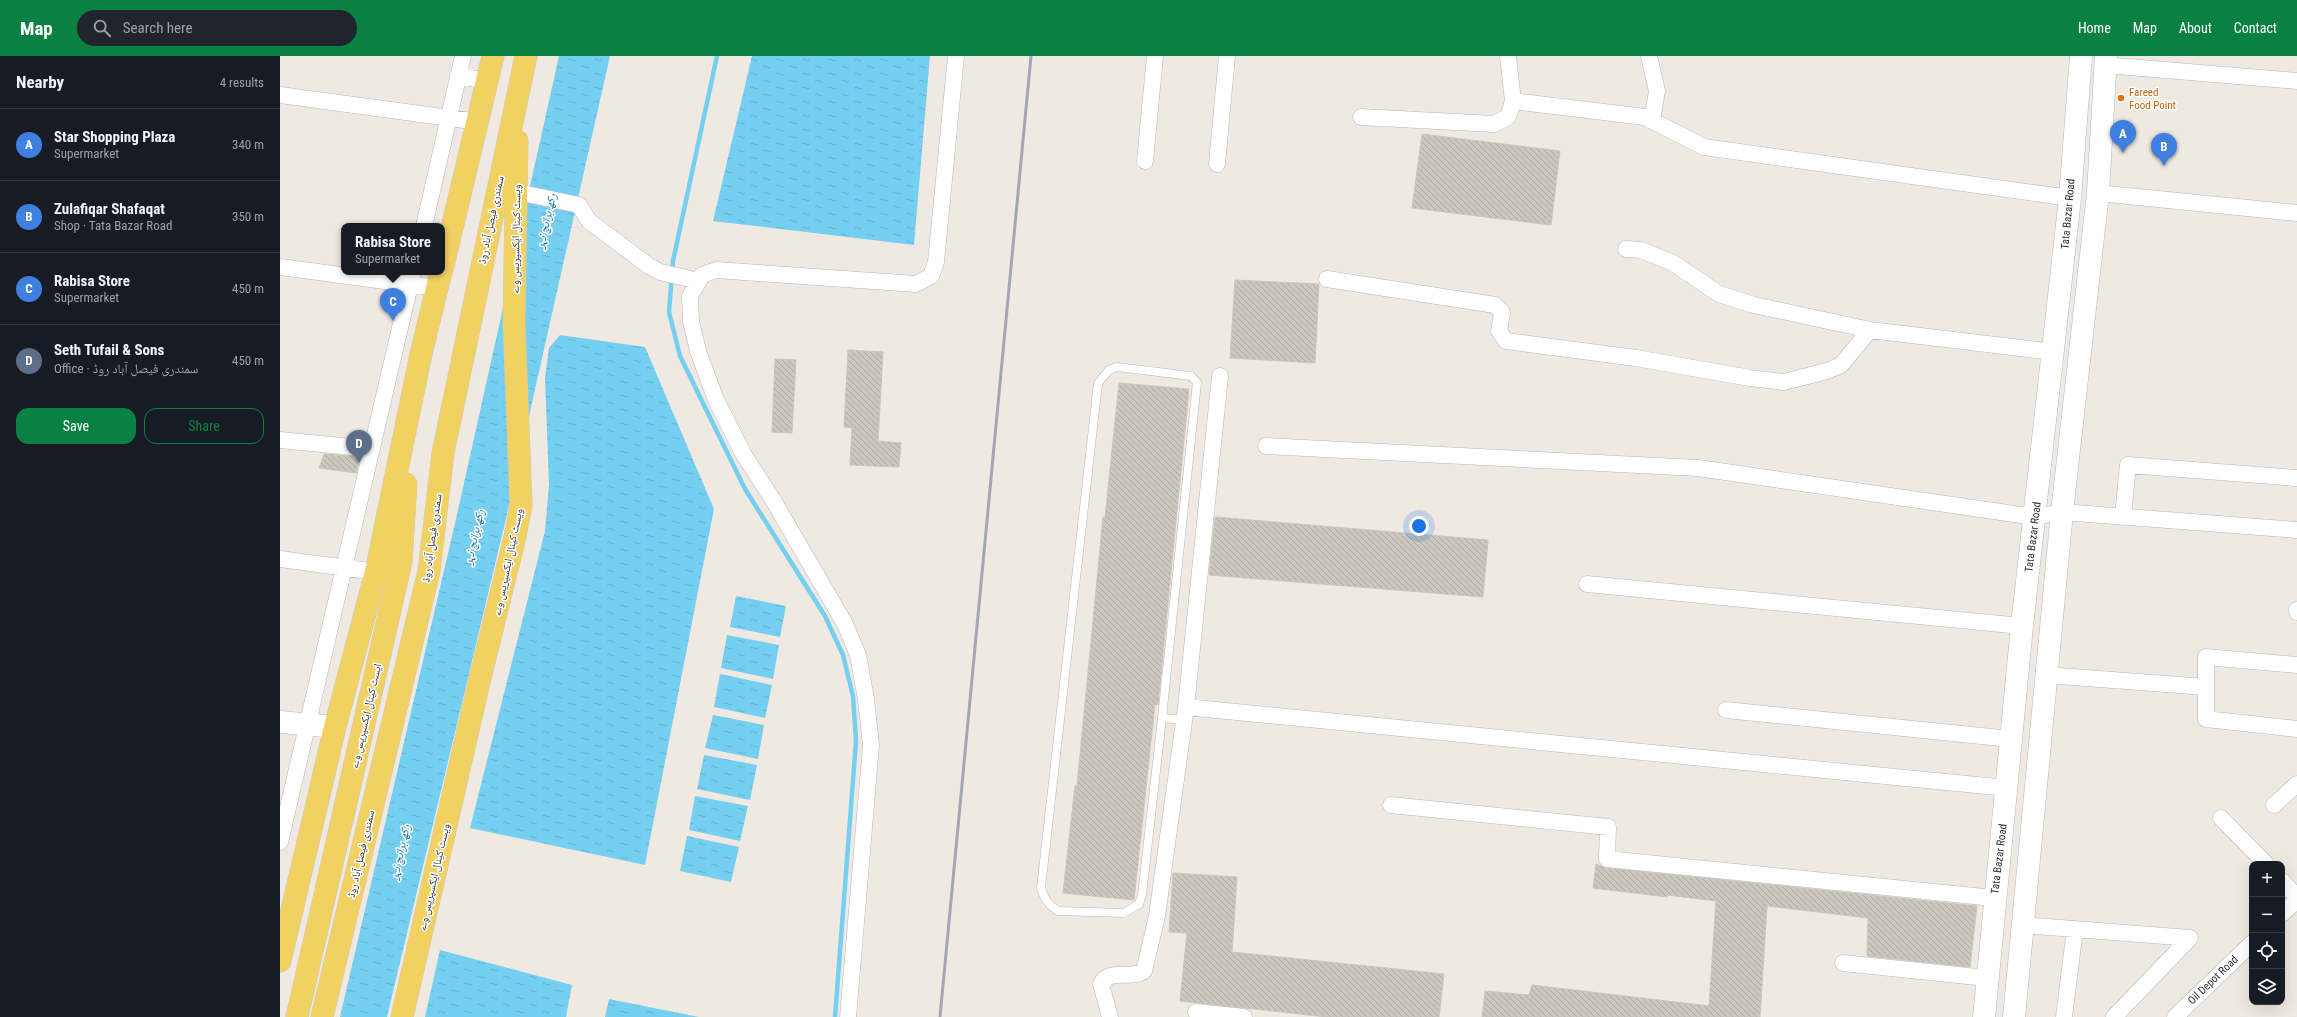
<!DOCTYPE html>
<html lang="en">
<head>
<meta charset="utf-8">
<style>
  :root { --surface:#171b24; --page:#20242c; --text:#f1f3f6; --muted:#9ea1a6; --line:#363941; --accent:#0b8043 }
  body { margin:0; font-family:"Roboto Condensed","Noto Naskh Arabic",sans-serif; background:var(--page); color:var(--text) }
  .controls { position:absolute; right:12px; bottom:12px; display:grid; overflow:hidden; border-radius:8px; box-shadow:0 4px 16px #0002 }
  .controls button { width:36px; height:36px; display:grid; place-items:center; padding:0; border:0; border-bottom:1px solid var(--line); background:var(--surface); color:var(--text); font:20px sans-serif }
  .you { position:absolute; left:1139px; top:470px; width:14px; height:14px; margin:-10px; border:3px solid #fff; border-radius:50%; background:#1a73e8; box-shadow:0 0 0 6px #1a73e833 }
  .badge { display:grid; place-items:center; width:26px; height:26px; border-radius:50%; background:var(--accent); color:#fff; font-size:13px; font-weight:700 }
  .pin { position:absolute; translate:-50% -33px; filter:drop-shadow(0 1px 2px #0008) }
  .pin::after { content:''; position:absolute; top:21px; width:14px; height:12px; background:inherit; clip-path:polygon(0 0,100% 0,50% 100%) }
  .popup { position:absolute; left:61px; top:167px; width:104px; height:52px; box-sizing:border-box; display:grid; place-content:center; border-radius:8px; background:var(--surface); filter:drop-shadow(0 1px 3px #0005); font-size:13px; white-space:nowrap; color:var(--muted) }
  .popup b { font-size:15px; color:var(--text) }
  .popup::after { content:''; position:absolute; left:50%; top:100%; margin-left:-8px; border:8px solid transparent; border-top-color:var(--surface) }
  .list { margin:0; padding:0; list-style:none }
  h2 { display:flex; justify-content:space-between; align-items:center; height:52px; margin:0; padding:0 16px; font-size:17px }
  h2 small { font-size:13px; font-weight:400; color:var(--muted) }
  .list li { display:grid; grid-template-columns:26px 1fr auto; gap:12px; align-items:center; box-sizing:border-box; height:72px; padding:0 16px; border-top:1px solid var(--line) }
  .list b { display:block; font-size:15px; white-space:nowrap }
  .list p { margin:0; font-size:13px; white-space:nowrap; color:var(--muted) }
  .list em { font-size:13px; font-style:normal; color:var(--muted) }
  .actions { display:flex; gap:8px; padding:12px 16px }
  .actions a { flex:1; padding:9px 0; border:1px solid var(--accent); border-radius:12px; text-align:center; font-size:14px; color:var(--accent) }
  .actions .main { background:var(--accent); color:#fff }
  .icon { flex:none; width:22px; height:22px; fill:none; stroke:currentColor; stroke-width:2; stroke-linecap:round; stroke-linejoin:round }
  .map { position:relative; flex:none; width:2017px; height:961px; overflow:hidden }
  header { display:flex; align-items:center; gap:24px; box-sizing:border-box; height:56px; padding:0 20px; background:var(--accent); color:#fff }
  header strong { font-size:19px }
  nav { display:flex; gap:22px; margin-inline-start:auto; font-size:14px }
  .search { width:280px; height:36px; background:var(--page); display:flex; align-items:center; gap:10px; box-sizing:border-box; padding:0 14px; border-radius:22px; color:var(--muted); font-size:15px }
  main { display:flex }
  aside { flex:1; background:var(--surface) }
  .map>svg:first-child { display:block }
  .water { fill:url(#water-ripples) }
  .lines { fill:none; stroke-linecap:round; stroke-linejoin:round }
  .stream { stroke:#75cff0; stroke-width:4.5 }
  .building { fill:url(#building-back-hatch); stroke:#cbc5ba }
  .lane-casing { stroke:#b4b7c1; stroke-width:9 }
  .street-casing { stroke:#b4b7c1; stroke-width:17 }
  .secondary-casing { stroke:#b4b7c1; stroke-width:23 }
  .primary-casing { stroke:#c9c9c9; stroke-width:23 }
  .lane { stroke:#fff; stroke-width:8 }
  .street { stroke:#fff; stroke-width:16 }
  .secondary { stroke:#fff; stroke-width:22 }
  .primary { stroke:#f2d163; stroke-width:22 }
  .rail { stroke:#a3a6b8; stroke-width:3 }
  .food-dot { fill:#e8710a; stroke:#fff; stroke-width:1.5 }
  .labels { text-anchor:middle; dominant-baseline:central; stroke-width:3; stroke-linejoin:round; paint-order:stroke }
  .food-label { font-size:11px; fill:#c56008; stroke:#fff; text-anchor:start }
  .street-label { font-size:11px; fill:#2e2e2e; stroke:#fff }
  .water-label { font-size:12px; font-style:italic; fill:#0d6fa3; stroke:#fff }
</style>
</head>
<body>
<header>
<strong>Map</strong>
<div class="search"><svg class="icon" aria-label="search" viewBox="0 0 24 24"><circle cx="10" cy="10" r="6"/><path d="M15 15l6 6"/></svg>Search here</div>
<nav><a>Home</a><a>Map</a><a>About</a><a>Contact</a></nav>
</header>
<main>
<aside>
<h2>Nearby<small>4 results</small></h2>
<ul class="list">
<li><span class="badge" style="background:#3f7fe0">A</span><div><b>Star Shopping Plaza</b><p>Supermarket</p></div><em>340 m</em></li>
<li><span class="badge" style="background:#3f7fe0">B</span><div><b>Zulafiqar Shafaqat</b><p>Shop · Tata Bazar Road</p></div><em>350 m</em></li>
<li><span class="badge" style="background:#3f7fe0">C</span><div><b>Rabisa Store</b><p>Supermarket</p></div><em>450 m</em></li>
<li><span class="badge" style="background:#5c6f8a">D</span><div><b>Seth Tufail &amp; Sons</b><p>Office · سمندری فیصل آباد روڈ</p></div><em>450 m</em></li>
</ul>
<div class="actions"><a class="main">Save</a><a>Share</a></div>
</aside>
<div class="map">
<svg width="2017" height="961" viewBox="0 0 2017 961">
  <defs>
    <pattern id="water-ripples" width="26" height="14" patternUnits="userSpaceOnUse"><rect width="26" height="14" fill="#75cff0"/><path d="M2 4q2-2 4 0t4 0M15 11q2-2 4 0t4 0" fill="none" stroke="#66b2ce"/></pattern>
    <pattern id="building-back-hatch" width="6" height="6" patternUnits="userSpaceOnUse"><rect width="6" height="6" fill="#cbc7bf"/><path d="M-1 5l2 2M0 0l6 6M5-1l2 2" fill="none" stroke="#afaba4"/></pattern>
  </defs>
  <rect width="100%" height="100%" fill="#efe9e1"/>
  <path class="water" d="M279 0H330L224 471 107 961H60L176 463Z
    M472 0H650L634 189 433 165Z
    M280 279 365 291 434 453 365 809 190 772 265 475 269 429 265 322 269 292Z
    M456 540 506 550 500 581 450 571Z
    M447 579 499 589 493 623 441 612Z
    M440 618 492 629 485 662 434 651Z
    M433 659 484 669 478 703 425 692Z
    M424 699 477 709 470 744 417 733Z
    M415 740 468 750 460 785 409 774Z
    M407 780 459 791 451 826 400 815Z
    M160 894 292 929 286 961H145Z
    M329 943 419 961H325Z"/>
  <g class="lines">
    <path class="stream" d="M437 0 393 205 389 256 400 300 465 433 545 560 563 599 573 640 576 685 555 961"/>
  </g>
  <path class="building" d="M1142 78 1280 95 1271 169 1132 152Z
    M955 224 1039 228 1035 307 950 302Z
    M568 294 603 296 598 385 621 387 619 411 570 409 572 372 564 371Z
    M495 303 516 304 512 377 492 376Z
    M839 327 909 333 878 649 875 648 854 844 783 837 795 730H797L823 461H825Z
    M44 398 80 401 76 417 39 412Z
    M935 461 1208 484 1203 541 929 519Z
    M1316 808 1326 812 1697 850 1690 911 1587 900 1588 862 1487 850 1480 961H1202L1205 935 1249 939 1252 929 1429 950 1436 845 1387 839V841L1313 832Z
    M893 817 957 821 952 896 1164 918 1159 961H1047L900 945 907 877 889 876Z"/>
  <g class="lines">
    <defs>
      <path id="lane" d="M882 662 862 839 859 848 844 857 778 855C768 849 764 842 761 832L818 327 829 314 837 311 911 320 917 326 882 662 904 664"/>
      <path id="street" d="M1228 0 1233 45
        M1369 0 1377 35 1372 65
        M1825 9 2017 25
        M178 20 208 25
        M0 39 199 66
        M1081 61 1214 68 1228 61 1233 45 1365 61 1424 91 1790 142
        M865 105 875 0
        M937 108 947 0
        M237 136 299 149 309 165 369 210 380 216 419 225
        M1818 137 2017 157
        M144 170 183 0
        M1346 193 1361 194 1393 207 1439 238 1474 249 1590 274
        M0 211 157 232
        M1047 223 1215 249 1222 256 1219 275 1226 285 1356 302 1470 322 1504 326 1547 315 1561 309 1590 274 1774 296
        M0 384 92 393
        M986 390 1418 412 1755 461 1782 456 2017 474
        M1843 460 1848 409 2017 422
        M0 503 96 516
        M1307 528 1742 570
        M2017 556V554
        M1766 619 1926 631V663L2017 673
        M1926 631V601L2017 609
        M906 651 1727 732
        M1446 654 1731 683
        M1111 749 1328 771 1327 803 1714 842
        M1994 749 2017 728
        M1941 762 1986 808
        M0 786 133 216
        M2002 825 2017 841
        M2002 858 2017 844
        M1742 869 1910 882 1834 961
        M1563 907 1707 922
        M916 956 964 961
        M568 961 591 689 586 643 578 599 565 568 493 444 464 399 436 344 418 295 411 265 410 240 422 219 436 214 636 228 651 220 656 206 676 0
        M830 961 821 928C829 912 851 924 864 915L877 860 906 651 940 320
        M1784 961 1795 873
        M1895 961 1972 887"/>
      <path id="secondary" d="M0 666 55 671
        M1704 961 1742 570 1790 142 1801 0
        M1734 961 1782 456 1818 137 1826 0"/>
      <path id="primary" d="M162 214 213 0
        M0 905 55 671 96 516 141 298 161 216
        M17 961 121 506 126 428
        M42 961 149 515 163 397 246 0
        M122 961 200 622 235 481 241 449 234 266 237 85"/>
    </defs>
    <use href="#lane" class="lane-casing"/>
    <use href="#street" class="street-casing"/>
    <use href="#secondary" class="secondary-casing"/>
    <use href="#primary" class="primary-casing"/>
    <use href="#lane" class="lane"/>
    <use href="#street" class="street"/>
    <use href="#secondary" class="secondary"/>
    <use href="#primary" class="primary"/>
    <path class="rail" d="M660 961 751 0"/>
  </g>
  <circle class="food-dot" cx="1841" cy="42" r="4"/>
  <g class="labels">
    <g class="food-label">
      <text x="1849" y="36">Fareed<tspan x="1849" dy="13">Food Point</tspan></text>
    </g>
    <g class="street-label">
      <text transform="translate(1788 158) rotate(-85)">Tata Bazar Road</text>
      <text transform="translate(211 164) rotate(-78)">سمندری فیصل آباد روڈ</text>
      <text transform="translate(236 183) rotate(-89)">ویسٹ کینال ایکسپریس وے</text>
      <text transform="translate(1753 481) rotate(-83)">Tata Bazar Road</text>
      <text transform="translate(152 482) rotate(-82)">سمندری فیصل آباد روڈ</text>
      <text transform="translate(228 506) rotate(-78)">ویسٹ کینال ایکسپریس وے</text>
      <text transform="translate(86 660) rotate(-77)">ایسٹ کینال ایکسپریس وے</text>
      <text transform="translate(81 798) rotate(-77)">سمندری فیصل آباد روڈ</text>
      <text transform="translate(1719 803) rotate(-83)">Tata Bazar Road</text>
      <text transform="translate(154 821) rotate(-77)">ویسٹ کینال ایکسپریس وے</text>
      <text transform="translate(1933 924) rotate(-44)">Oil Depot Road</text>
    </g>
    <g class="water-label">
      <text transform="translate(266 165) rotate(-77)">رکھ برانچ نہر</text>
      <text transform="translate(194 481) rotate(-77)">رکھ برانچ نہر</text>
      <text transform="translate(120 796) rotate(-77)">رکھ برانچ نہر</text>
    </g>
  </g>
</svg>
<div class="controls">
<button>+</button>
<button>−</button>
<button><svg class="icon" aria-label="locate" viewBox="0 0 24 24"><circle cx="12" cy="12" r="6"/><path d="M12 2v4M12 18v4M2 12h4M18 12h4"/></svg></button>
<button><svg class="icon" aria-label="layers" viewBox="0 0 24 24"><path d="M12 4l9 5-9 5-9-5zM3 14l9 5 9-5"/></svg></button>
</div>
<div class="you"></div>
<div class="pin badge" style="left:1843px;top:97px;background:#3f7fe0">A</div>
<div class="pin badge" style="left:1884px;top:110px;background:#3f7fe0">B</div>
<div class="pin badge" style="left:113px;top:265px;background:#3f7fe0">C</div>
<div class="popup"><b>Rabisa Store</b>Supermarket</div>
<div class="pin badge" style="left:79px;top:407px;background:#5c6f8a">D</div>
</div>
</main>
</body>
</html>
